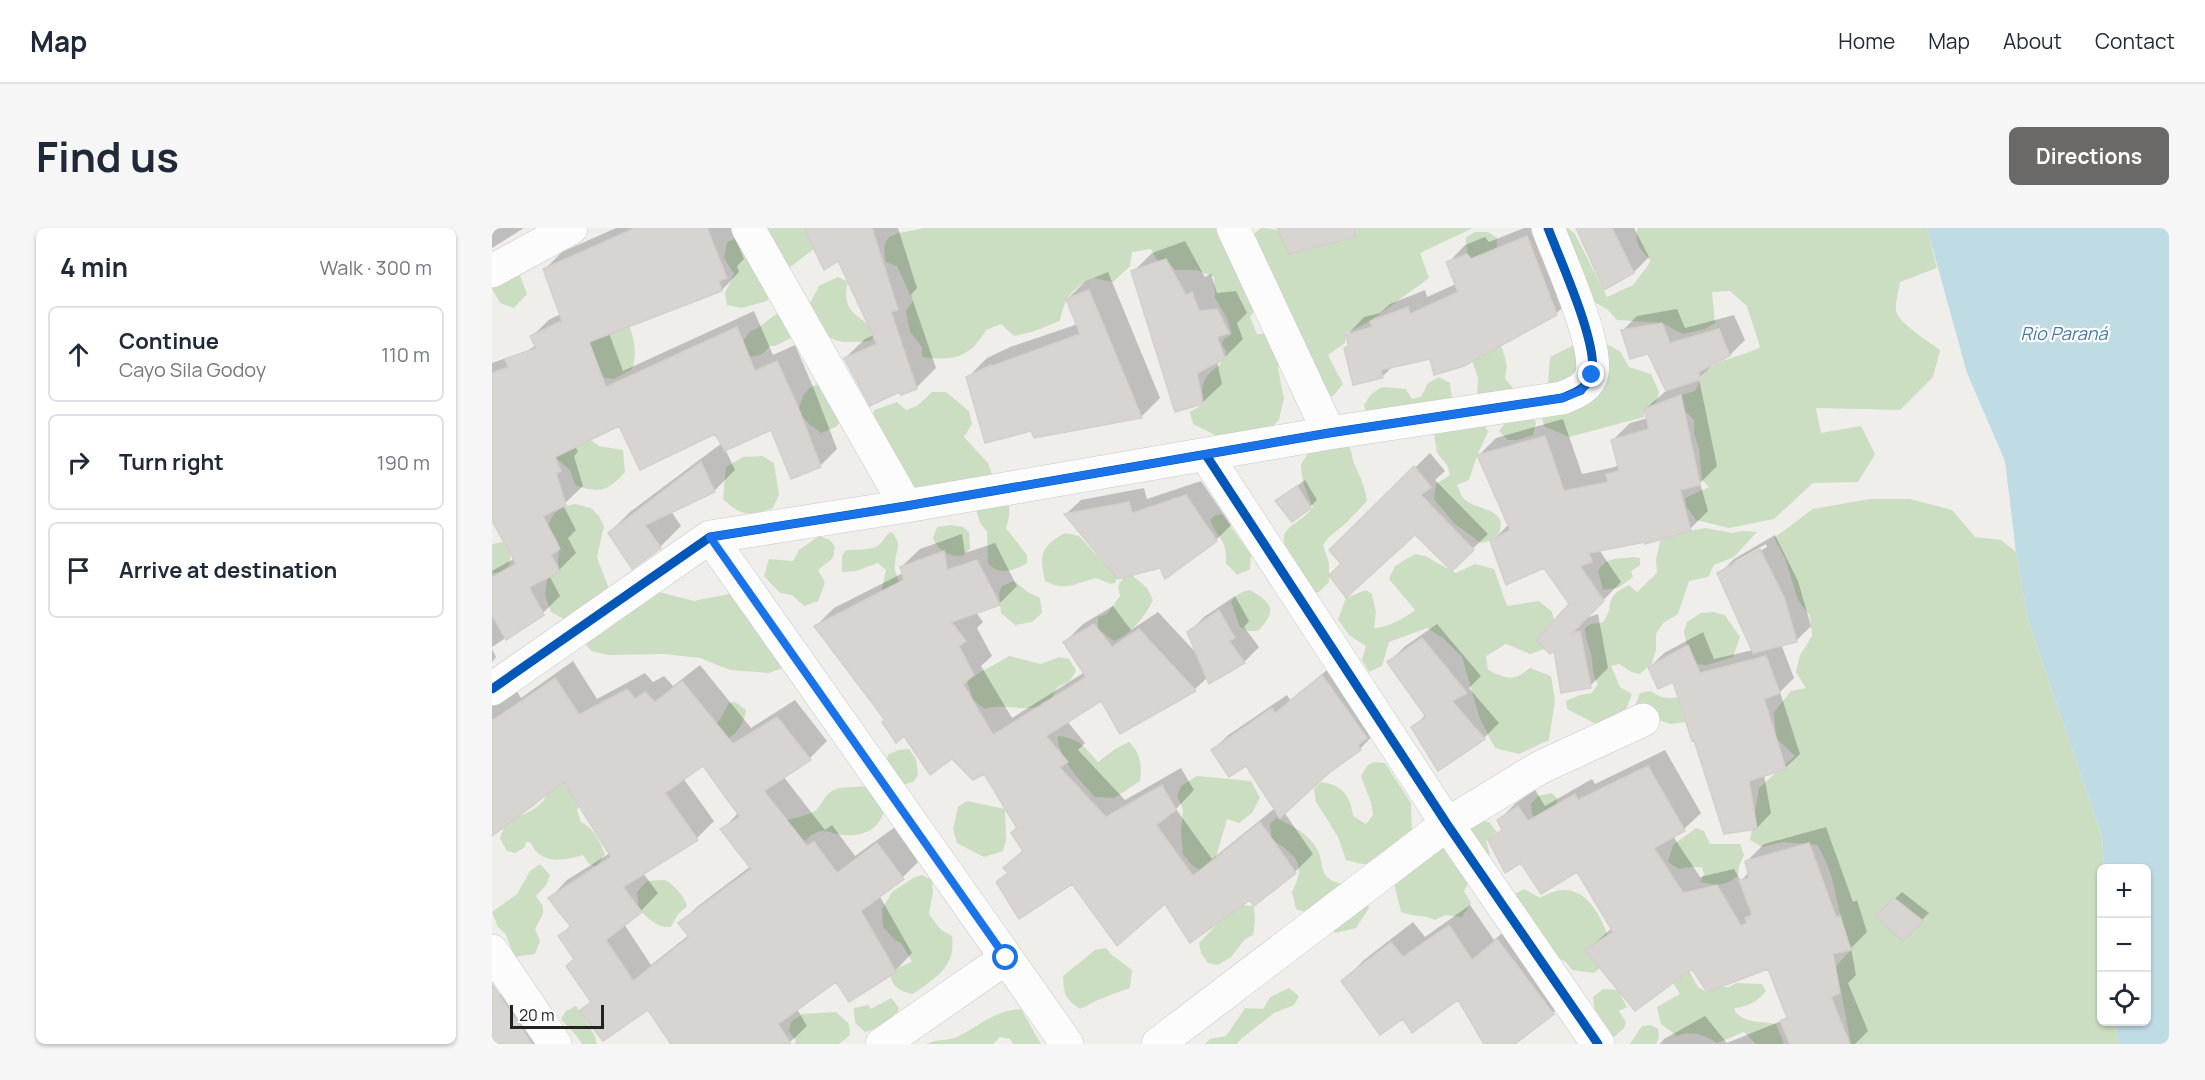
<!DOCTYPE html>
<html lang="en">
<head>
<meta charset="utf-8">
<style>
  :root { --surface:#fff; --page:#f6f6f7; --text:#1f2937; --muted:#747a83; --line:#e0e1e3; --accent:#6a6968 }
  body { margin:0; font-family:Manrope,sans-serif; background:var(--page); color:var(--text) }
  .controls { position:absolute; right:18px; bottom:18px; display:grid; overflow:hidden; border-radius:9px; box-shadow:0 2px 4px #0004 }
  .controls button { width:54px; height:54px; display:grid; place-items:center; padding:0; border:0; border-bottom:2px solid var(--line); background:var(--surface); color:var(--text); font:30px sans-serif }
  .scale { position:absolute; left:18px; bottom:15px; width:94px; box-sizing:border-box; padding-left:6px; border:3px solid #222; border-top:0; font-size:16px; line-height:21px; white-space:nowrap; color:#222; -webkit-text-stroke:4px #fff; paint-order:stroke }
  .stop { position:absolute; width:18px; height:18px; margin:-14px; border:4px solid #1a73e8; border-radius:50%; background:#fff }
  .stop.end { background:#1a73e8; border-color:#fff; box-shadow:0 2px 6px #0008 }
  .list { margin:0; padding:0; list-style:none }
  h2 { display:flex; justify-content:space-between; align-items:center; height:78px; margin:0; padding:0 24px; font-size:26px }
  h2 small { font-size:20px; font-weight:400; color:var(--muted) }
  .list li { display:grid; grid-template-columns:39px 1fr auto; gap:18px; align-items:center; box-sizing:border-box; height:96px; margin:0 12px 12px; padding:0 12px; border:2px solid var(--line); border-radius:9px }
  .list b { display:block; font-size:22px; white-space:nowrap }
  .list p { margin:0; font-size:20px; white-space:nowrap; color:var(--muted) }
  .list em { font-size:20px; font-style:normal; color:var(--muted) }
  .icon { flex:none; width:33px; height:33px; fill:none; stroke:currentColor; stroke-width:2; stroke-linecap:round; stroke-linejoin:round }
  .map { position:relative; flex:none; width:1677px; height:816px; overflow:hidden; border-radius:9px }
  header { display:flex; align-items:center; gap:36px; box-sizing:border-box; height:84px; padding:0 30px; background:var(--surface); border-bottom:2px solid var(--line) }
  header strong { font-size:28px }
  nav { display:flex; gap:33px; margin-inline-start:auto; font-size:21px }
  .intro { display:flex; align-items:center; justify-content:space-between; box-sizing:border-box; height:144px; padding:0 36px }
  h1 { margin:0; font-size:42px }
  .button { padding:15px 27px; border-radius:9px; background:var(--accent); color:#fff; font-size:21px; font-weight:700 }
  main { display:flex; gap:36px; padding:0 36px }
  aside { flex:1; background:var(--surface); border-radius:9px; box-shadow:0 2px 4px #0004 }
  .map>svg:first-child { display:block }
  .forest { fill:#cbdec1 }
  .water { fill:#bfdbe3 }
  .shadow { fill:#0003; fill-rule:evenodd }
  .building { fill:#d7d4d2; stroke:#d3d0cc; stroke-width:1.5; fill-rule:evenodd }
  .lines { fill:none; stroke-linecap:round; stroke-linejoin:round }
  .minor-casing { stroke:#c9c8c7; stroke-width:34 }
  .minor { stroke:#fdfcfc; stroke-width:33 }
  .cycleway-casing { stroke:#fff; stroke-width:13 }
  .cycleway { stroke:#0057b8; stroke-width:9 }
  .route { stroke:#1a73e8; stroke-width:8 }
  .labels { text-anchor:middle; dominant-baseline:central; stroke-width:4.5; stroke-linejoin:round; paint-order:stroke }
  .water-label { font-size:18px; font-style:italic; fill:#4a7aab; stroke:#fff }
</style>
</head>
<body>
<header>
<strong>Map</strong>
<nav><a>Home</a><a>Map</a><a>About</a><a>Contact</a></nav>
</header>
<div class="intro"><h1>Find us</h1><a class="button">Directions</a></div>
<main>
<aside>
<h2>4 min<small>Walk · 300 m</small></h2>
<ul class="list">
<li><svg class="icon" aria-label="ahead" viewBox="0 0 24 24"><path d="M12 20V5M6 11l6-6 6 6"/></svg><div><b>Continue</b><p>Cayo Sila Godoy</p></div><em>110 m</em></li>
<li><svg class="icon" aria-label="right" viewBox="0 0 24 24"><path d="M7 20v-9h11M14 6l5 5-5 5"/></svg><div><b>Turn right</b></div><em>190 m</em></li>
<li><svg class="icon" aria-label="arrive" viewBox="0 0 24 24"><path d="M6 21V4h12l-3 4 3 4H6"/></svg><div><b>Arrive at destination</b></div></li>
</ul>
</aside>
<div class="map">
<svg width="1677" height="816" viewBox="0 0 1677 816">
  <rect width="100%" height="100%" fill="#f0eeeb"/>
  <path class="forest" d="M267 0H312L322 21 294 42 275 73 250 80 235 77 233 65 242 46 232 30 235 14 268 1Z
    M431 0H738L739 9 743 17 773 65 764 35 762 6 769 0C792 0 790 6 797 26L834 15 841 11 834 0H981L928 25 937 50 878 93 853 106V115L836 127 851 156 841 168 815 173 816 136 810 128 788 70 774 68 758 89 765 106 787 105 794 116 786 140 792 170 787 192 775 204 727 209 701 196 698 184 712 176C704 140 729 146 735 124L730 117 731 112 740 106 735 90 723 70 722 49 705 42H683L674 31 666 34 659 21 640 24 638 38 621 54 601 50C579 62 573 68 568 93L540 104 522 108 509 96 494 102C477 131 461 133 430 129V119L418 104 414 83 421 73 405 38 394 34C386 0 409 7 431 0Z
    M1069 0H1076L1083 6 1115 69 1141 57 1159 33C1149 22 1141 15 1146 0H1435L1445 40 1408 54C1407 62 1403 75 1404 83 1408 96 1436 113 1448 122L1441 149 1408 182 1324 180 1329 205 1369 198 1383 226 1366 254 1321 255 1282 291 1237 300 1204 292 1194 278 1193 270 1217 259 1210 252 1207 220 1202 206V192L1192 182 1189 167 1203 163C1206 158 1208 151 1212 146 1220 132 1253 128 1268 119L1255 78 1238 63 1220 64 1223 95 1213 101 1191 106 1170 95 1125 92 1116 82 1096 70Z
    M983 4H996L1005 10 1004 36 984 37 975 26 974 9Z
    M21 44 28 48 35 66 22 80 8 75 0 61V56Z
    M346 49 356 54C348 85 367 86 386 105L378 113C337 116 336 114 316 79L327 58Z
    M290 85 303 108 283 118H278C270 128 265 129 252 128L251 114 258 103C272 100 276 87 290 85Z
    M133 86C140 104 147 122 140 141L122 151 108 149 100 138 94 102Z
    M1002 114 1010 120 1015 137 1013 150 1023 163 1036 170 1044 195 1041 207 1025 212H1016L1007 203 1015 193 985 166 986 150 980 132Z
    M1082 117 1104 123 1116 117 1128 123 1137 139 1159 146 1167 164 1164 175 1152 181V189L1077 209 1052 198 1045 168 1056 154 1058 129Z
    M947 149 958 155 960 171 874 185 872 177 879 166 890 159 914 161 920 171 929 169 936 155Z
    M334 153 358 179 344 199 329 205 317 196 306 183C312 163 314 160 334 153Z
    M440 164H454L477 183 480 196 472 209 496 235 500 247 416 263 378 204 382 182 405 174 414 182 425 178Z
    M991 193 996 204 985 228 977 252 965 257C967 261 969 267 971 270 981 282 1014 279 1008 302 1005 311 997 314 989 315L963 296 942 271 944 256 958 247 955 237 945 225 942 204Z
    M53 204 90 206 107 218 131 222 133 244C117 263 106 266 83 257L78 242 65 231Z
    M855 217C861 223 859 227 862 235 868 248 873 259 875 273L854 295 837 309 831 317 837 335V354L827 364 817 366C809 351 781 316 796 301 804 293 815 289 821 279 815 265 809 252 809 236L821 218Z
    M270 228 282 235 287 267 281 280C258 288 250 289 231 271L234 239 251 229Z
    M1378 271H1418L1460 282 1483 309 1509 312 1524 324 1536 392 1610 609 1612 640H1610V794H1624L1626 816H1359L1344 738 1359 722C1355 711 1352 700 1349 689 1341 660 1342 644 1325 617L1290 614 1270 619 1258 612 1267 560 1303 528 1284 510 1282 484 1299 463 1314 460 1304 444 1308 427 1320 408 1318 388 1306 372 1293 330 1282 310 1321 281Z
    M517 273V289L514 300 535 327V335C522 343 507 348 496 335L495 303 488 295 483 278Z
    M83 276 99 280 107 288 112 298 105 329 117 361 72 391 59 384 53 368 55 351 68 343C64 332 67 330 67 320 67 311 60 306 56 298 61 285 67 278 83 276Z
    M730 286 759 327 758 341 745 347 734 335C735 310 726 312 718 292L722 288Z
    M459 297 471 299 477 304 478 321 470 328C456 328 447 324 441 310L445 299Z
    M1214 300 1240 305 1252 303 1265 304 1242 329 1222 337 1216 349 1197 353 1186 386 1171 395 1164 406V422L1160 435 1148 446 1139 444 1127 436 1119 438 1128 459 1140 466 1134 481 1104 496 1075 481 1074 473 1088 467 1100 465 1106 456C1100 446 1101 441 1100 431 1098 420 1093 411 1093 400L1099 396 1110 395C1125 378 1108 371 1137 357L1145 364 1165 345 1164 332 1168 313 1185 305Z
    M399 304C411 315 404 321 403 335 402 343 406 351 410 358L394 377 390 360 394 342 386 335 364 343 350 344V328L353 323C364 320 381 324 389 315 393 311 393 307 399 304Z
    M573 305 587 308 625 349 623 355 619 356 604 350C583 355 574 364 553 353 547 327 549 318 573 305Z
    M327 308 338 312 343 319 341 330 326 342 333 355 326 373 312 378 300 367 288 365 272 348 277 331 301 333 307 322Z
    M11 314 19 322 17 338 6 345H0V316Z
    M923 326 933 328 964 345 983 336 1002 341 1015 378 1047 373 1060 384 1064 399 1053 421 1038 426 1014 416 994 428 996 442C1016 451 1021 454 1038 440L1059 448 1063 472 1057 512 1027 526 1003 520 988 491 970 429 951 410 935 400 897 414 890 438 877 444 870 432 874 418 857 407 846 391 854 370 874 362 880 366 884 384 882 400C895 400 913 390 923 382L897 351 903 338Z
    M1141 329 1148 330V337L1139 343 1141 349 1126 360 1111 362 1106 343C1115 328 1125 332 1141 329Z
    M640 347 655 360 661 372C653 389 639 406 622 413L606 401V389L615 386 628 368 626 358 632 349Z
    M522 353 536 364 548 370 550 385 540 394 523 397 509 385 507 365 510 358Z
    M758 362C781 375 785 383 766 403H757L748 399 739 374C744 366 749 364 758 362Z
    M163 363 202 373 242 365 291 440 277 445 238 442 208 430 172 426 116 427 99 423 89 410Z
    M1221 384 1233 387 1248 409 1241 429 1215 437 1202 436 1188 421 1195 416 1192 404 1195 394 1209 385Z
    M517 428 549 436 567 429 577 431 584 442C576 460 574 452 564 461 562 464 562 467 560 470 543 490 515 473 493 481L481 472 475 453C488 443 503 437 517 428Z
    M1159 463C1170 472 1180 470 1194 469L1199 478 1189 481 1193 494 1178 496 1141 483 1148 465Z
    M243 474 254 482C252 499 242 508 228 516L219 500 227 493 237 475Z
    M566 508C588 511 592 518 606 534L623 521 637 514C649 526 650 537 648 553L622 570 603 569C590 555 564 528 566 508Z
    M417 521 424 531 426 547 421 554 409 557 394 536 396 527 406 522Z
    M882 534 893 535 919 575 920 610 883 636H870L854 632 846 609 824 574 822 561 829 554C849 556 859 568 861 588L874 596 881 587 879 575 869 548 875 538Z
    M67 546 90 573 85 582 89 594C103 601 107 612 113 626L104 639 96 635 91 627C72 632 49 638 39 615L34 614 33 619 23 625 15 623 8 611C14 585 29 592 46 578 55 571 61 556 67 546Z
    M705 548 759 553 768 570 760 585 747 595 735 591 724 629 731 646 712 645 700 637 691 626 689 603 691 581 685 568 689 558Z
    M370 558 380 562 393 576C391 602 369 611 345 606 338 605 333 601 326 604 320 606 315 611 310 615L291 593C300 590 311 589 319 585 331 580 330 567 342 562 349 558 362 560 370 558Z
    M1060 565 1065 570V577L1047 594 1040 587 1039 576 1046 568Z
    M475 573 513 581 514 612 511 623 492 629 465 615 461 601 466 579Z
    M784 590C801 598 819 607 827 625 830 632 829 642 834 648 840 655 847 654 855 657 866 661 872 670 877 680L864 700 843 705 825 688 804 681 800 664C815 635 804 628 780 611L778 596Z
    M987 593 997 594 1005 604 994 613 998 626C991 640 979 649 972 663L979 675 970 689 953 687 943 692C931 686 921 689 909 684L900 647 945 618 958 623 971 604Z
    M1204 600 1212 603 1218 616H1248L1252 627 1247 638 1246 648C1233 658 1223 658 1208 654L1212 647 1210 639H1199L1187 641 1176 634 1181 617Z
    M48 636 58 647 54 657 44 668 51 678V686L43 701 48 713 43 726 23 729 13 705 6 699 0 684 25 666 38 643Z
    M430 647 440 652 441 664 437 686 449 702 460 708C464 740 444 749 421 766 408 763 402 761 398 747L408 739 420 734 410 716 403 712 391 699 390 681 400 664 421 650Z
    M173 652C180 655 194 670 195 678L186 686 179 699C165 700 156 691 147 681L145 664 155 653Z
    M1032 661 1048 670C1084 648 1104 675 1116 708L1107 741 1102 745 1080 742 1073 733 1061 728 1019 668Z
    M751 677 762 678 763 694 761 707 753 711 739 729 726 737 716 735 709 725 707 715 732 689Z
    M614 720 620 727 640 742 638 760 608 771 588 781C573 770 572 767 571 748L603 722Z
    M1193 735 1206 759 1215 764 1224 759H1237L1244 755 1270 756 1274 763C1266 774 1256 778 1243 780V783C1253 796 1270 793 1284 796L1292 816H1264L1252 804 1225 815C1212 807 1200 802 1185 808L1169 796 1165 779 1188 766 1179 752Z
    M797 760 807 768 802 777 782 785 749 811 745 816H713L718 811 734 808 753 780 771 781 778 769Z
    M1111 761 1126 762 1135 779 1127 783 1134 794 1132 800 1122 809 1104 789 1101 769Z
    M399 770 407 780C403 794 387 800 373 804L363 795 362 780 376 777 379 781Z
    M84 778 102 806 105 816H90C85 806 76 800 69 791L74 783Z
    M529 781 549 816H521L518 811 508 809 501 816H434C444 811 458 813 467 808 488 797 504 782 529 781Z
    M344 784 357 796 358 807 347 816H302L304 813 297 803 299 794 310 786Z
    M1159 797 1166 801 1167 810 1164 816H1138L1150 798Z"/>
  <path class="water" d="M1435 0H1677V816H1626L1624 794H1654V640H1612L1610 609 1536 392 1524 324 1513 233 1475 145Z"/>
  <path class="shadow" d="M0 0H32L0 20Z
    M124 0H239L252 31 245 38 247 44 230 62 117 105 131 143 262 83 281 127 303 117 322 161 345 221 328 238 280 200 233 221 243 242 222 263 179 283 189 298 168 319 140 339 117 305 138 284 230 215 224 204 128 196 83 218 86 224 82 228 91 258 71 277 84 302 76 310 84 325 67 342 57 347 68 368 51 385 0 419V343L23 330 0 282V135L35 123 44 117 40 108 58 91 69 86 53 41 70 24Z
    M314 0H406L425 60 419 67 444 140 424 160 353 130 373 111 382 107 347 31Z
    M1032 0H1056L1082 68 1064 86 939 129 902 137 890 149 853 120 858 116 855 107 872 89 888 85 898 76 933 62 935 69 964 56 956 35 973 17 993 9 997 14Z
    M1085 0H1142L1157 29 1142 44 1113 60Z
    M693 13 713 49 719 46 725 65 744 63 755 85 745 95 751 111 732 130 725 133 730 156 711 174 641 44 660 25Z
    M616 44 668 170 649 189 540 201 476 149 495 130 518 119 586 96 575 71 594 53Z
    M1185 81 1193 100 1242 87 1253 112 1238 127 1223 134 1207 151 1225 238 1208 255 1216 283 1198 301 1111 320 1108 323 1129 354 1094 390 1106 386 1116 440 1098 458 1070 464 1079 376 1053 338 999 314 1017 296 986 228 1004 210 1071 191 1090 246 1123 239 1127 235 1120 213 1138 195 1156 190 1153 181 1175 162 1157 125 1130 103 1145 88Z
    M938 225 953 243 943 252 996 306 960 341 923 305 850 336 839 322Z
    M813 252 825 272 818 279 785 273Z
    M709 253 739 297 724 312 669 338 574 286 589 272 652 260 655 271Z
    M470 306 473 325 503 315 525 358 507 376 484 384 491 394 485 400 500 428 489 438 520 490 593 444 573 414 591 396 621 378 639 402 666 384 706 427 697 404 712 389 743 368 757 393 752 399 767 419 752 434 718 453 716 449 703 461 628 504 609 471 575 493 593 515 586 522 633 572 689 540 702 562 684 581 720 631 783 580 754 536 721 522 735 508 795 467 798 472 845 434 882 506 868 521 836 544 792 584 821 626 803 644 758 670 674 674 580 654 506 655 516 644 513 640 532 621 526 600 492 544 413 506 395 492 324 398 342 380 411 345 409 339 428 321Z
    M1283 307 1306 353 1319 398 1304 413 1289 416 1302 450 1288 464 1308 526 1293 540 1272 547 1279 585 1265 600 1203 511 1182 452 1158 439 1172 425 1211 404 1222 431 1261 422 1227 346 1242 331ZM1274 316 1275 319 1242 338V334Z
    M945 396 989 448 977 460 1007 495 992 510 947 541 921 500 934 486 897 434 912 419Z
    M0 421 4 429 0 434Z
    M81 433 105 471 153 445 161 454 172 448 181 458 208 437 259 500 303 472 335 513 318 530 291 548 333 602 340 597 363 628 403 599 428 632 411 649 387 667 420 725 403 743 345 752 305 781 315 798 296 816H182L157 779 89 783 100 773 83 730 68 708 79 697 58 670 75 652 118 625 72 552 0 606V450L24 462 29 470ZM211 536 247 584 230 602 259 638 206 678 188 695 197 707 159 737 132 696 149 683 166 665 151 645 205 610 222 593 191 550Z
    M1173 522 1209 585 1192 601 1181 608 1208 649 1242 641 1249 653 1257 644 1255 633 1272 616 1334 599 1361 674 1365 672 1375 704 1359 720 1364 747 1356 755 1376 803 1363 816H1168L1172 811 1213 788 1235 815 1292 792 1295 788 1277 739 1095 722 1120 700 1086 642 1030 633 998 613 1011 600 1007 592 1024 575 1043 562 1053 578 1100 551 1103 556Z
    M1410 664 1437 685 1411 711 1385 688Z
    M978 677 1002 712 1027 691 1083 763 1061 785 1020 816H993L967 770 912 789 851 753 872 732 921 694 933 709Z
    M34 752 79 816H0V770Z"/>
  <path class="building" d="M143 0H215L235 50 227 53 230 63 97 114 114 159 245 99 263 143 285 133 306 179 329 239 299 251 279 202 233 223 223 206 148 242 127 198 63 229 69 243 64 245 74 277 51 288 68 321 59 327 68 344 37 359 52 387 14 412 0 387V349L24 336 0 293V145L16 139 13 131 44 120 38 108 70 93 51 41Z
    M312 0H380L406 82 399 84 425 161 409 167 407 164 378 178 352 130 385 116 346 33 332 42Z
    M785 0H862L863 9 797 26Z
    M1084 0H1120L1142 45 1112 62Z
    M1035 8 1065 87 972 138 942 147 938 131 889 142 891 150 861 157 852 120 857 118 853 107 880 99 878 93 916 79 918 86 966 64 954 34 975 26 979 31Z
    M674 31 694 67 700 64 707 83 725 81 737 105 725 109 733 131 705 145 711 176 683 184 639 43Z
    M597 62 650 190 542 210 539 203 493 215 474 149 499 137 500 138 588 106 574 71Z
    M1170 95 1178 115 1227 101 1238 128 1206 144 1209 151 1174 163 1156 126 1138 131 1129 102Z
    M1189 167 1208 257 1188 262 1199 303 1153 316V314L1097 325 1100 334 1088 338 1112 373 1080 405 1088 403 1099 460 1069 465 1062 423 1058 426 1044 412 1077 376 1052 340 1014 357 998 313 1018 302 985 227 1053 208 1072 263 1116 254 1114 246 1127 243 1119 212 1157 201 1152 181Z
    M209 234 223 264 153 297 169 320 140 341 116 305Z
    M922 238 939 259 929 267 982 322 960 343 923 307 854 370 837 347 849 336 837 322Z
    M805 258 819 280 800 294 783 273Z
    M694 267 725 313 673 351 668 340 626 351 572 286 637 274 640 285Z
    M1268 321 1292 369 1305 414 1261 425 1225 345Z
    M452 323 455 342 485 332 508 377 459 394 474 413 467 418 482 447 471 456 501 507 594 449 571 414 602 396 620 419 647 401 704 463 628 506 609 473 554 508 576 534 567 539 614 589 670 557 684 582 664 597 701 648 768 594 804 645 762 678 758 672 698 715 673 676 625 718 580 656 527 691 504 654 516 645 511 640 531 623 519 605 525 600 492 546 481 552 460 531 438 547 412 508 404 515 390 494 393 492 322 398 412 352 408 339Z
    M727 382 743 410 737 413 753 435 717 456 695 404Z
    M930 410 975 465 960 473 993 511 946 543 919 499 934 489 895 434Z
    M1196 417 1208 445 1274 428 1288 465 1272 471 1294 541 1257 553 1265 601 1232 606 1202 512 1200 513 1181 454 1166 461 1156 439Z
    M830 447 875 510 866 517 869 522 837 545 788 590 754 538 737 549 719 522 780 480 783 485Z
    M63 450 87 487 135 461 143 471 153 464 163 474 190 453 241 516 285 489 319 532 272 563 315 618 322 614 345 645 385 615 412 651 369 683 404 744 357 774 344 754 286 796 299 816H179L156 782 111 813 87 783 99 774 74 738 82 731 66 708 79 699 56 670 119 629 72 554 0 608V493ZM211 538 248 589 228 601 259 641 186 695 197 709 141 753 114 712 150 684 131 659 206 612 173 565Z
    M1156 538 1193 603 1162 620 1191 665 1225 657 1249 698 1255 695 1253 690 1260 687 1247 652 1257 650 1253 633 1317 615 1344 689 1348 688 1359 722 1341 726 1348 765 1339 769 1358 816H1298L1288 793 1295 790 1276 741 1215 764 1200 741 1143 783 1093 722 1121 704 1085 644 1049 666 1029 635 1013 645 996 612 1010 602 1005 592 1026 578 1036 593 1083 566 1086 572Z
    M1402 670 1431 693 1411 713 1383 688Z
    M957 697 980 732 1005 711 1062 786 1023 816H992L966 772 920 805 911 791 888 807 849 753 899 714 911 729Z
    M0 756 40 816H0Z"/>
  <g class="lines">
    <defs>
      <path id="minor" d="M256 0 414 278
        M741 0 837 205
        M0 43 79 0
        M714 227 955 596 1106 816
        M218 309 575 816
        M0 461 218 309 414 278 837 205 1070 170C1082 165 1097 160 1100 145 1106 115 1068 32 1056 0
        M0 723 63 816
        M390 816 514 730
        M666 816 955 596 1049 539 1151 492"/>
    </defs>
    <use href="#minor" class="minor-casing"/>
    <use href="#minor" class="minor"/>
    <defs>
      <path id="cycleway" d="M714 227 955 596 1106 816
        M0 461 218 309 414 278 837 205 1070 170C1082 165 1097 160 1100 145 1106 115 1068 32 1056 0"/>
    </defs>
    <use href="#cycleway" class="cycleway-casing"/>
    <use href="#cycleway" class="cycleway"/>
  </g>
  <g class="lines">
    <path class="route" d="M514 730 218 309 414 278 837 205 1070 170 1089 163 1100 147"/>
  </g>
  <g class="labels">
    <g class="water-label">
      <text x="1572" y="105">Rio Paraná</text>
    </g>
  </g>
</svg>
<div class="controls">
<button>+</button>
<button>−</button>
<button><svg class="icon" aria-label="locate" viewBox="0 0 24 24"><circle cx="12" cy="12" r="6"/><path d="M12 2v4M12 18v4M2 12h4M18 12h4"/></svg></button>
</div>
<div class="scale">20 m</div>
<div class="stop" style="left:514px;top:730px"></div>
<div class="stop end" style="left:1100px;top:147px"></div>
</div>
</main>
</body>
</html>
